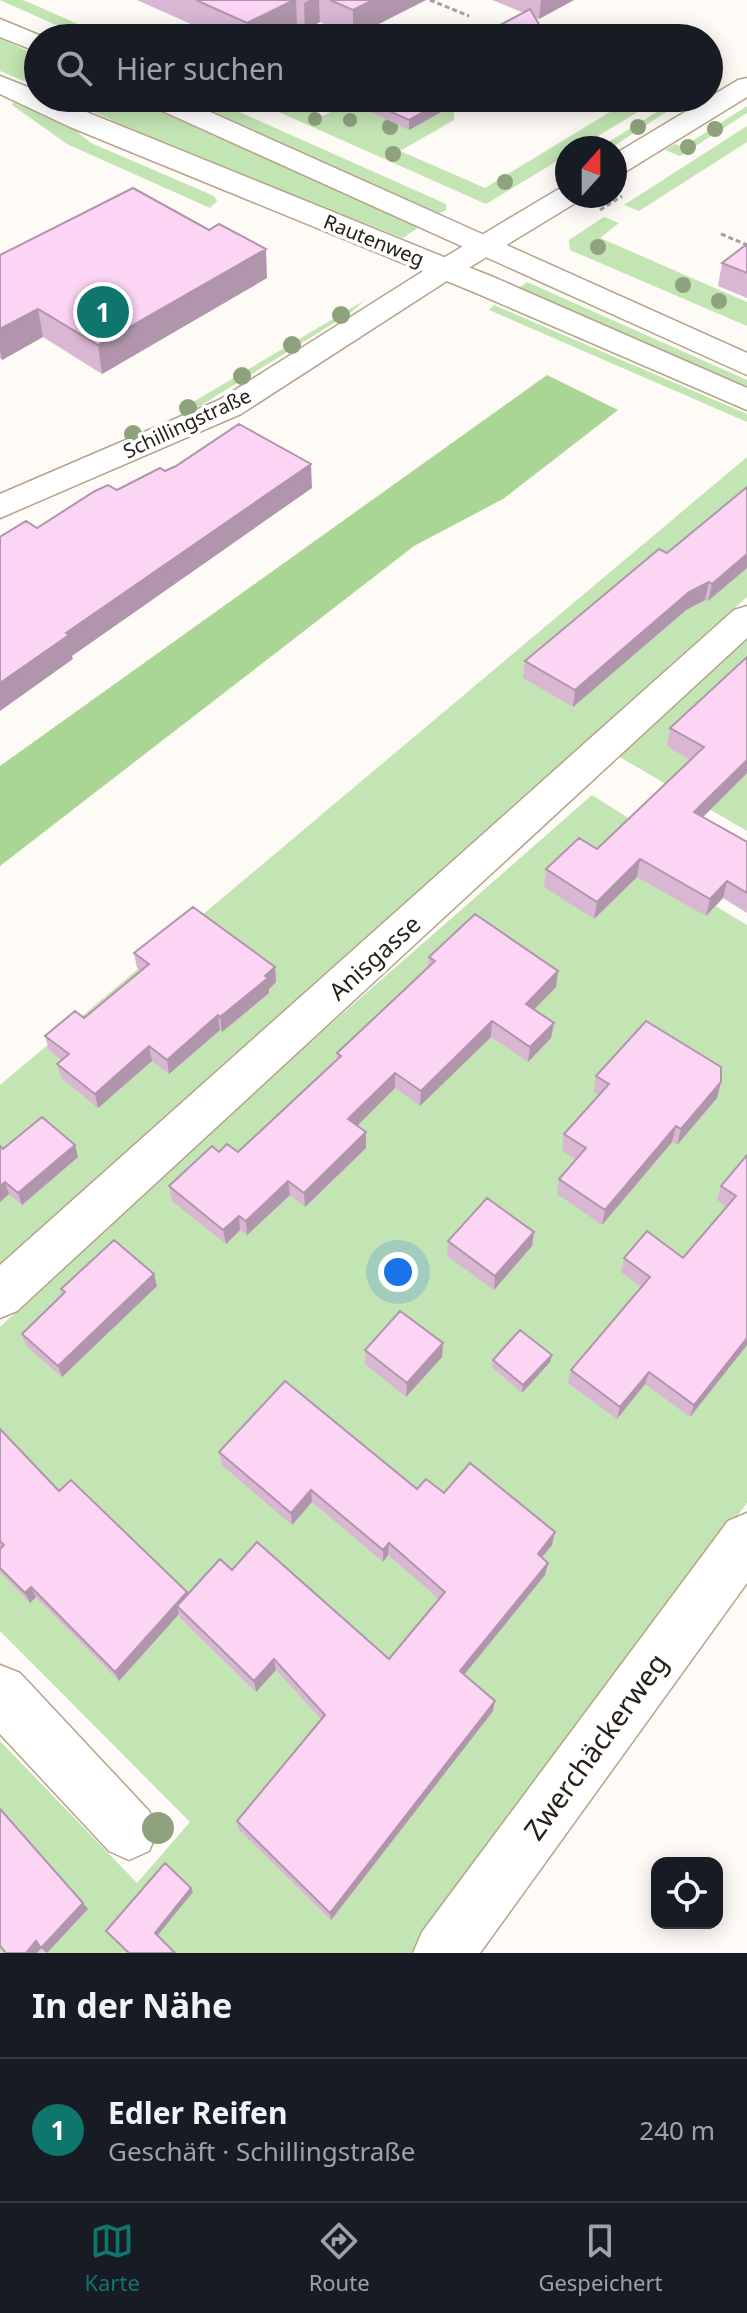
<!DOCTYPE html>
<html lang="de">
<head>
<meta charset="utf-8">
<style>
  :root { --surface:#171b24; --page:#242831; --text:#f1f3f6; --muted:#9ea1a6; --line:#363941; --accent:#0f766e }
  body { margin:0; font-family:"Noto Sans",sans-serif; background:var(--page); color:var(--text) }
  .controls { position:absolute; right:24px; bottom:24px; display:grid; overflow:hidden; border-radius:16px; box-shadow:0 4px 20px #0003 }
  .controls button { width:72px; height:72px; display:grid; place-items:center; padding:0; border:0; border-bottom:2px solid var(--line); background:var(--surface); color:var(--text); font:40px sans-serif }
  .compass { position:absolute; left:555px; top:136px; width:72px; height:72px; border-radius:50%; background:var(--surface); box-shadow:0 4px 20px #0003; rotate:21deg }
  .you { position:absolute; left:398px; top:1272px; width:28px; height:28px; margin:-20px; border:6px solid #fff; border-radius:50%; background:#1a73e8; box-shadow:0 0 0 12px #1a73e833 }
  .badge { display:grid; place-items:center; width:52px; height:52px; border-radius:50%; background:var(--accent); color:#fff; font-size:26px; font-weight:700 }
  .pin { position:absolute; translate:-50% -50%; border:4px solid #fff; box-shadow:0 2px 8px #0006 }
  .list { margin:0; padding:0; list-style:none }
  h2 { display:flex; justify-content:space-between; align-items:center; height:104px; margin:0; padding:0 32px; font-size:34px }
  h2 small { font-size:26px; font-weight:400; color:var(--muted) }
  .list li { display:grid; grid-template-columns:52px 1fr auto; gap:24px; align-items:center; box-sizing:border-box; height:144px; padding:0 32px; border-top:2px solid var(--line) }
  .list b { display:block; font-size:30px; white-space:nowrap }
  .list p { margin:0; font-size:26px; white-space:nowrap; color:var(--muted) }
  .list em { font-size:26px; font-style:normal; color:var(--muted) }
  .icon { flex:none; width:44px; height:44px; fill:none; stroke:currentColor; stroke-width:2; stroke-linecap:round; stroke-linejoin:round }
  .map { position:relative; flex:none; width:747px; height:1953px; overflow:hidden }
  .search { position:absolute; background:var(--surface); box-shadow:0 4px 20px #0003; left:24px; right:24px; top:24px; height:88px; display:flex; align-items:center; gap:20px; box-sizing:border-box; padding:0 28px; border-radius:44px; color:var(--muted); font-size:30px }
  .sheet { height:248px; background:var(--surface) }
  nav { display:flex; justify-content:space-around; align-items:center; box-sizing:border-box; height:112px; border-top:2px solid var(--line); background:var(--surface); font-size:22px; color:var(--muted) }
  nav a { display:grid; justify-items:center; gap:4px }
  nav .on { color:var(--accent) }
  .map>svg:first-child { display:block }
  .green { fill:#c3e4b3 }
  .forest { fill:#aad695 }
  .lines { fill:none; stroke-linecap:round; stroke-linejoin:round }
  .minor-casing { stroke:#b5a48a; stroke-width:3 }
  .tertiary-casing { stroke:#b5a48a; stroke-width:3 }
  .primary-casing { stroke:#b5a48a; stroke-width:3 }
  .path { stroke:#a5a099; stroke-width:3; stroke-dasharray:5 3; stroke-linecap:butt }
  .minor { fill:#fff; fill-rule:evenodd }
  .tertiary { fill:#fff; fill-rule:evenodd }
  .primary { fill:#fff; fill-rule:evenodd }
  .tree { fill:#8ea27d }
  .wall { fill:#d9b7d3 }
  .shaded-wall { fill:#b095ac }
  .building { fill:#fcd5f5; stroke:#b095ac; stroke-width:2 }
  .labels { text-anchor:middle; dominant-baseline:central; stroke-width:7; stroke-linejoin:round; paint-order:stroke }
  .far-street-label { font-size:20px; fill:#292218; stroke:#fff }
  .street-label { font-size:24px; fill:#292218; stroke:#fff }
  .near-street-label { font-size:28px; fill:#292218; stroke:#fff }
</style>
</head>
<body>
<div class="map">
<svg width="747" height="1953" viewBox="0 0 747 1953">
  <rect width="100%" height="100%" fill="#fefaf5"/>
  <path class="green" d="M0 0H23L110 38H85Z
    M0 38 38 56V87L0 71Z
    M62 98H130L419 227 403 238 186 153Z
    M177 98H208L446 204V210L437 215Z
    M247 98H282L323 116 357 98H381L367 110 410 128 454 105V120L400 151 485 188 633 98H661L578 148H567V155L486 204Z
    M679 98 686 99 611 148H599Z
    M13 102 59 123 65 122 91 143 214 196 217 201 210 208 67 144 12 105Z
    M747 106V113L680 156 665 150 675 144 683 147Z
    M747 126V142L639 211 624 205Z
    M604 217 619 223 600 238 747 302V326L570 250 569 240Z
    M527 282 747 380V389L514 291Z
    M365 300 350 313 200 406 183 408Z
    M494 305 747 414V422L489 310Z
    M747 457V597L0 1268V1085Z
    M747 634V831L618 756Z
    M592 795 633 821 624 851 747 925V1503L411 1953H0V1741L137 1883 190 1822 0 1631V1327L284 1065Z"/>
  <path class="forest" d="M547 375 618 410 503 499 414 546 0 866V766Z"/>
  <g class="lines">
    <defs>
      <path id="minor" d="M446 260 456 263 460 269 456 275 241 414 0 518V494L219 400 436 263Z
        M747 606V638L17 1311 0 1318V1265L734 610Z
        M747 1513V1583L480 1953H413L422 1932 728 1521Z
        M0 1665 20 1673 149 1811 158 1831 149 1851 129 1860 109 1851 0 1734Z"/>
      <path id="tertiary" d="M747 78V97L625 172 615 175V154L738 80Z
        M567 187V196H581L577 202 457 275 446 278 435 275 431 269 435 263 557 190Z"/>
      <path id="primary" d="M0 19 46 38H38V52L0 37Z
        M0 76 38 91V98H52L498 279 747 388V410L476 293 70 127 0 94Z
        M143 98H179L747 353V375L147 104Z"/>
    </defs>
    <use href="#minor" class="minor-casing"/>
    <use href="#tertiary" class="tertiary-casing"/>
    <use href="#primary" class="primary-casing"/>
    <path class="path" d="M430 0 469 16
      M600 210 622 196
      M721 234 747 245"/>
    <use href="#minor" class="minor"/>
    <use href="#tertiary" class="tertiary"/>
    <use href="#primary" class="primary"/>
  </g>
  <g class="tree">
    <circle cx="315" cy="119" r="7"/>
    <circle cx="350" cy="120" r="7"/>
    <circle cx="390" cy="127" r="8"/>
    <circle cx="638" cy="127" r="8"/>
    <circle cx="715" cy="129" r="8"/>
    <circle cx="688" cy="147" r="8"/>
    <circle cx="393" cy="154" r="8"/>
    <circle cx="505" cy="182" r="8"/>
    <circle cx="598" cy="247" r="8"/>
    <circle cx="683" cy="285" r="8"/>
    <circle cx="719" cy="301" r="8"/>
    <circle cx="341" cy="315" r="9"/>
    <circle cx="292" cy="345" r="9"/>
    <circle cx="242" cy="376" r="9"/>
    <circle cx="188" cy="408" r="9"/>
    <circle cx="133" cy="434" r="9"/>
    <circle cx="158" cy="1828" r="16"/>
  </g>
  <path class="wall" d="M137 0H426L353 37 320 22 305 30 297 26 273 38H222Z
    M492 0H574L539 19Z
    M364 98H466L409 130 362 108V99Z
    M747 244V298L718 286 722 263Z
    M0 255 267 278 102 374 43 337 2 360 0 358Z
    M747 487 708 601 705 600 686 610 573 707 523 678 525 661 667 553Z
    M747 657V773L703 817 747 842V913L723 898 706 916 637 877 594 919 544 887 546 869 597 849 690 760 667 746 670 728Z
    M134 953 275 967 276 982 269 989V993L222 1032 220 1030 169 1074 152 1061 98 1108 61 1078 57 1064 61 1060 49 1050 45 1036 84 1018 141 971 137 968Z
    M429 957 556 987 534 1009 551 1038 528 1062 491 1037 420 1106 395 1088 357 1126 366 1148 305 1207 290 1195 247 1235 240 1230 226 1244 172 1201 169 1186 219 1152H238L337 1060V1053L428 966Z
    M596 1076 721 1082 717 1098 677 1145 672 1142 602 1225 557 1194 559 1179 576 1160 562 1150 564 1134 599 1095 594 1092Z
    M0 1146 3 1149 78 1157 22 1205 9 1194 0 1202Z
    M747 1155V1345L690 1417 645 1384 617 1419 568 1383 571 1370 641 1287 621 1272 624 1258H683L727 1207 717 1200 721 1186Z
    M448 1241 532 1246 494 1290 447 1256Z
    M154 1274 157 1286 62 1377 26 1346 22 1334 63 1294 61 1289Z
    M443 1343 442 1357 406 1397 365 1364V1350Z
    M493 1360 550 1362 522 1393 492 1367Z
    M0 1429 59 1491 188 1594 232 1570 389 1659 439 1599 388 1555 383 1562 312 1502 292 1525 222 1465 219 1452 417 1489 444 1493 552 1545 542 1558 545 1575 464 1675 493 1711 331 1920 239 1830 237 1821 321 1719 276 1670 256 1692 180 1618 179 1614 119 1681 36 1597 30 1603 0 1572V1549L1 1548 0 1546Z"/>
  <path class="shaded-wall" d="M294 0H296L297 26 273 38H248L247 23Z
    M310 0H319L320 22 305 30 304 3Z
    M373 0H426L353 37V10Z
    M541 0H574L539 19Z
    M450 98H466L409 130V120Z
    M266 249 267 278 102 374 98 345Z
    M38 309 43 337 2 360 0 350V329Z
    M311 464 312 488 72 656 73 659 0 711V683L66 633Z
    M747 554V568L708 601 712 584Z
    M709 582 705 600 686 610 573 707 575 690 689 592Z
    M747 760V773L690 830 694 812Z
    M640 859 637 877 594 919 597 902Z
    M727 881 723 898 706 916 710 899Z
    M275 967 276 982 269 989V993L222 1032 220 1017Z
    M558 971 556 987 524 1020 526 1004Z
    M218 1015 220 1030 169 1074 167 1060Z
    M492 1021 491 1037 420 1106 421 1091Z
    M554 1023 551 1038 528 1062 530 1047Z
    M149 1046 152 1061 98 1108 95 1094Z
    M395 1073V1088L349 1134 348 1119Z
    M721 1082 717 1098 677 1145 681 1129Z
    M676 1126 672 1142 602 1225 605 1210Z
    M366 1132V1148L305 1207 304 1193Z
    M75 1145 78 1157 22 1205 18 1193Z
    M288 1181 290 1195 247 1235 246 1221Z
    M5 1182 9 1194 0 1202V1186Z
    M239 1216 240 1230 226 1244 223 1230Z
    M534 1232 532 1246 494 1290 495 1276Z
    M154 1274 157 1286 62 1377 58 1366Z
    M747 1338V1345L690 1417 694 1405Z
    M443 1343 442 1357 406 1397 407 1383Z
    M552 1355 550 1362 522 1393 523 1385Z
    M649 1372 645 1384 617 1419 620 1407Z
    M311 1490 312 1502 292 1525 291 1513Z
    M555 1532 552 1545 535 1566 538 1554Z
    M389 1543 388 1555 383 1562V1550Z
    M548 1563 545 1575 459 1681 460 1671Z
    M31 1587 36 1597 30 1603 25 1593Z
    M187 1592 190 1602 177 1606 179 1614 119 1681 115 1672Z
    M274 1659 276 1670 256 1692 254 1681Z
    M495 1701 493 1711 331 1920 330 1913Z
    M191 1888 193 1892 157 1936 155 1933Z
    M83 1903 88 1909 47 1953 41 1948Z
    M36 1941 42 1947 37 1953H26Z"/>
  <path class="building" d="M196 0H294L247 23Z
    M330 0H373L353 10Z
    M530 9 547 38H476Z
    M364 98H450L409 120 362 99Z
    M133 188 209 230 219 224 266 249 98 345 38 309 0 329V255Z
    M747 244V273L722 263Z
    M239 424 311 464 66 633 69 635 0 683V537L26 521 37 528 95 491 108 485 117 490 160 468 165 471 176 466Z
    M747 487V554L712 584 709 582 689 592 575 690 525 661 659 549 667 553Z
    M747 657V760L694 812 747 842V893L727 881 710 899 640 859 597 902 546 869 579 838 597 849 704 747 670 728Z
    M193 907 275 967 265 976 268 978 220 1017 218 1015 167 1060 149 1046 95 1094 57 1064 69 1054 45 1036 75 1011 84 1018 149 964 134 953Z
    M475 914 558 971 526 1004 554 1023 530 1047 492 1021 421 1091 395 1073 348 1119 366 1132 304 1193 288 1181 246 1221 239 1216 223 1230 169 1186 212 1146 219 1152 227 1144 238 1152 341 1056 337 1053 435 961 429 957Z
    M646 1021 721 1067V1082L681 1129 676 1126 605 1210 559 1179 586 1148 564 1134 609 1084 596 1076Z
    M42 1117 75 1145 18 1193 5 1182 0 1186V1146L3 1149Z
    M747 1155V1338L694 1405 649 1372 620 1407 571 1370 650 1277 624 1258 647 1231 683 1258 736 1196 721 1186Z
    M487 1198 534 1232 495 1276 448 1241Z
    M114 1240 154 1274 58 1366 22 1334 65 1292 61 1289Z
    M400 1311 443 1343 407 1383 365 1350Z
    M520 1330 552 1355 523 1385 493 1360Z
    M285 1381 417 1489 426 1479 444 1493 470 1463 555 1532 538 1554 548 1563 460 1671 495 1701 330 1913 237 1821 325 1715 274 1659 254 1681 177 1606 220 1559 232 1570 257 1542 389 1659 445 1592 389 1543 383 1550 311 1490 291 1513 219 1452Z
    M0 1429 59 1491 71 1480 187 1592 115 1672 31 1587 25 1593 0 1568V1549L4 1545 0 1541Z
    M0 1809 83 1903 41 1948 36 1941 26 1953H6L0 1946Z
    M165 1863 191 1888 155 1933 175 1953H129L106 1931Z"/>
  <g class="labels">
    <g class="far-street-label">
      <text transform="translate(374 240) rotate(22)">Rautenweg</text>
      <text transform="translate(187 423) rotate(-25)">Schillingstraße</text>
    </g>
    <g class="street-label">
      <text transform="translate(374 957) rotate(-42)">Anisgasse</text>
    </g>
    <g class="near-street-label">
      <text transform="translate(595 1746) rotate(-54)">Zwerchäckerweg</text>
    </g>
  </g>
</svg>
<div class="controls">
<button><svg class="icon" aria-label="locate" viewBox="0 0 24 24"><circle cx="12" cy="12" r="6"/><path d="M12 2v4M12 18v4M2 12h4M18 12h4"/></svg></button>
</div>
<svg class="compass" viewBox="-18 -18 36 36"><path d="M0-13l5 13h-10z" fill="#e53935"/><path d="M0 13l5-13h-10z" fill="#9ea1a6"/></svg>
<div class="you"></div>
<div class="pin badge" style="left:103px;top:312px">1</div>
<div class="search"><svg class="icon" aria-label="search" viewBox="0 0 24 24"><circle cx="10" cy="10" r="6"/><path d="M15 15l6 6"/></svg>Hier suchen</div>
</div>
<section class="sheet">
<h2>In der Nähe<small></small></h2>
<ul class="list">
<li><span class="badge">1</span><div><b>Edler Reifen</b><p>Geschäft · Schillingstraße</p></div><em>240 m</em></li>
</ul>
</section>
<nav>
<a class="on"><svg class="icon" aria-label="map" viewBox="0 0 24 24"><path d="M3 6l6-2 6 2 6-2v14l-6 2-6-2-6 2zM9 4v14M15 6v14"/></svg>Karte</a>
<a><svg class="icon" aria-label="directions" viewBox="0 0 24 24"><path d="M12 3l9 9-9 9-9-9zM9 14v-3h6M13 9l2 2-2 2"/></svg>Route</a>
<a><svg class="icon" aria-label="saved" viewBox="0 0 24 24"><path d="M7 4h10v16l-5-4-5 4z"/></svg>Gespeichert</a>
</nav>
</body>
</html>
